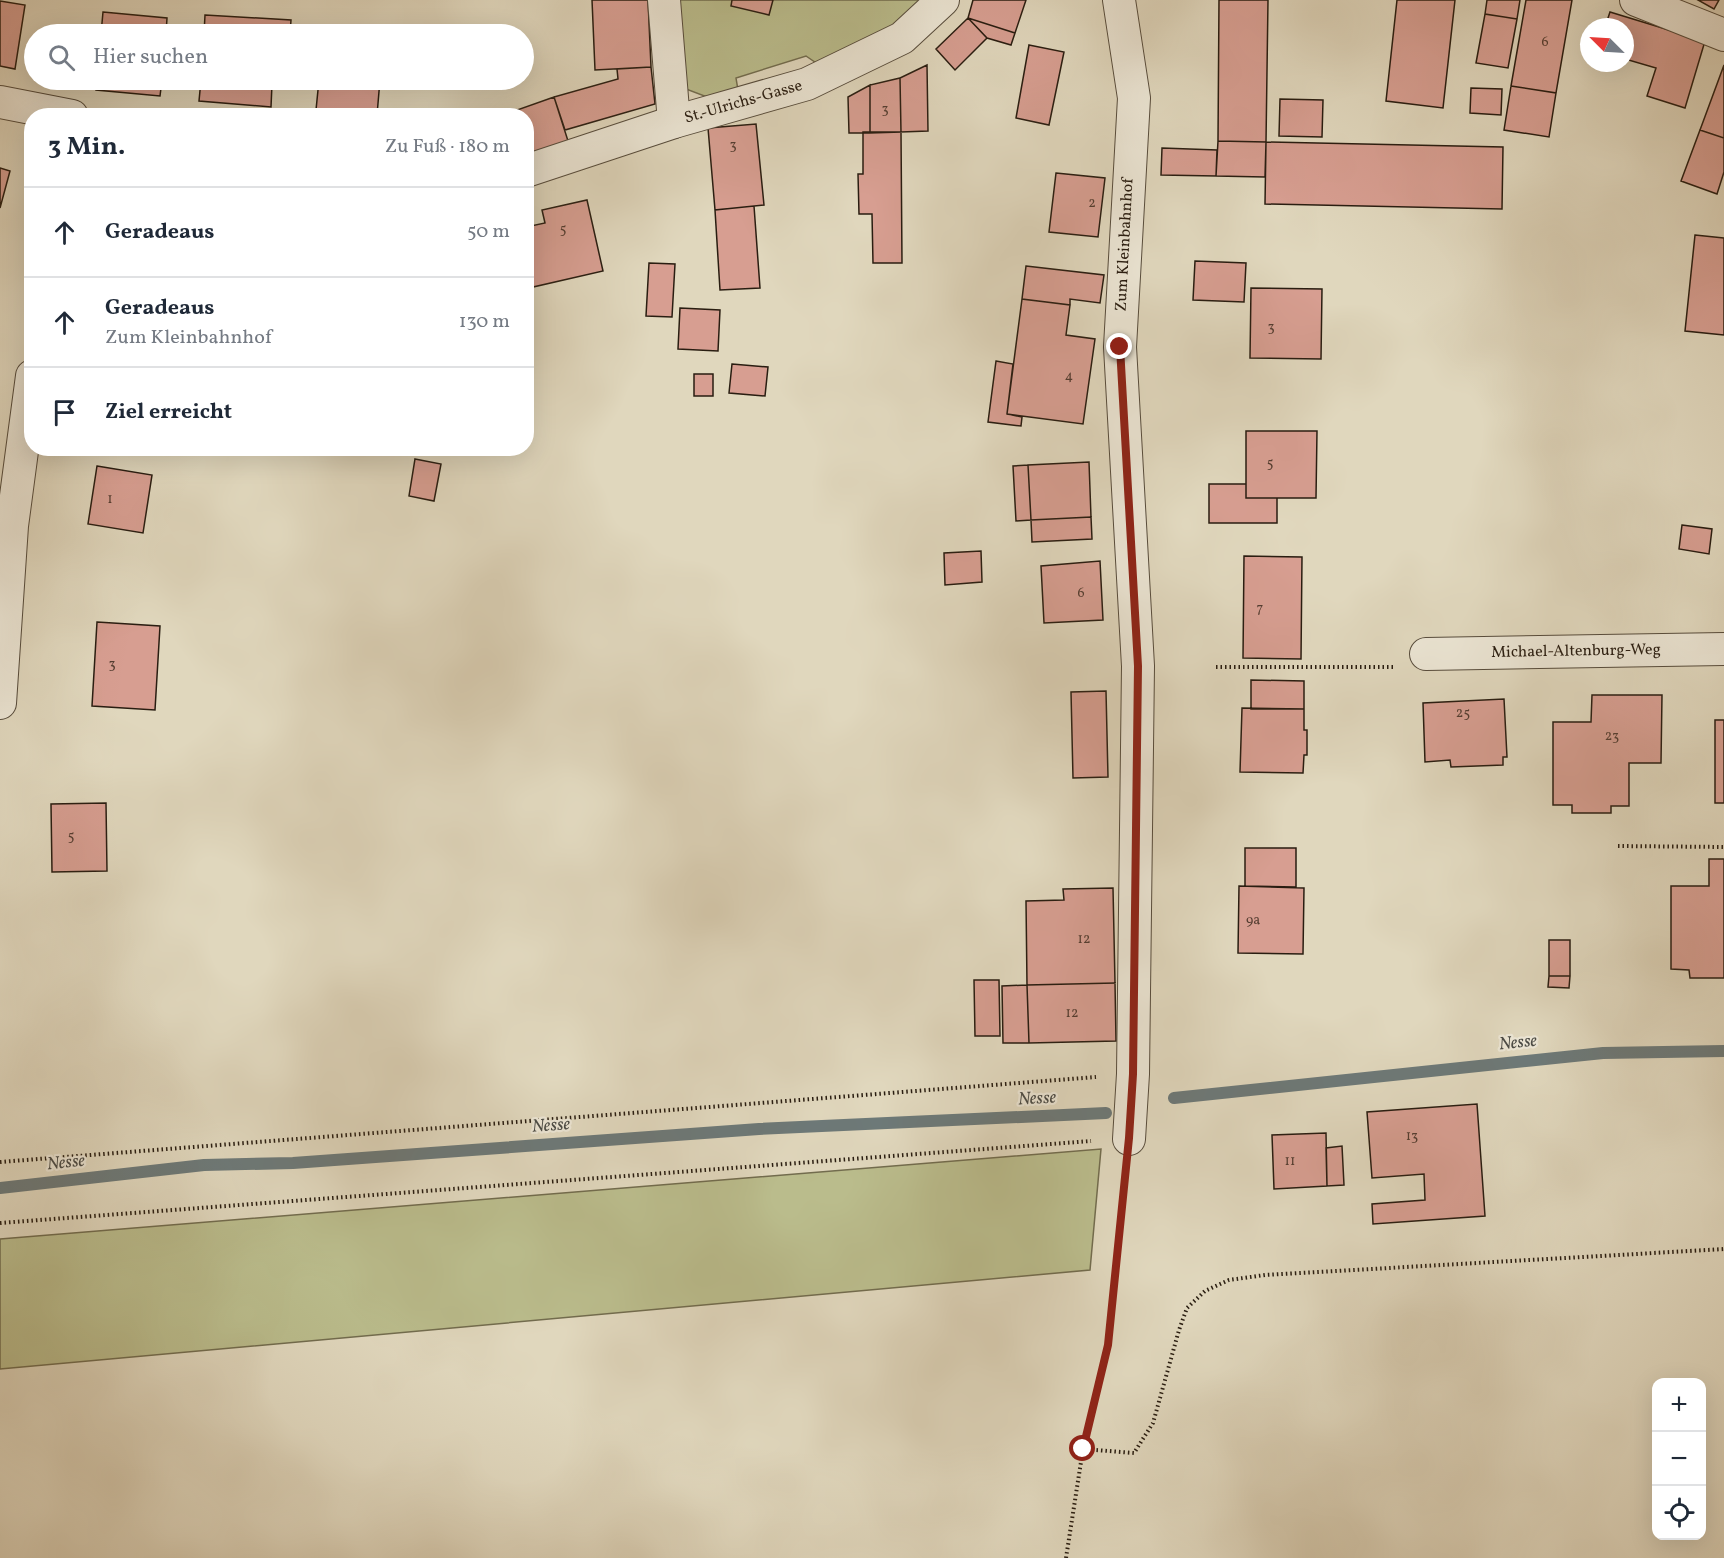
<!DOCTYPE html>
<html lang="de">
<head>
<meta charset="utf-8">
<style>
  :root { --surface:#fff; --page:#f6f6f7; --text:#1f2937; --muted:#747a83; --line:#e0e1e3 }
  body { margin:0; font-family:Vollkorn,serif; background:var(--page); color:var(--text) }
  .controls { position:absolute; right:18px; bottom:18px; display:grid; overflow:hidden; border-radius:12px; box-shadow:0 6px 24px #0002 }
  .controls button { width:54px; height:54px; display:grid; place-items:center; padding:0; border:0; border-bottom:2px solid var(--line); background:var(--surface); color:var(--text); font:30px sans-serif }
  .compass { position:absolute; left:1580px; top:18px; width:54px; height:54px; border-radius:50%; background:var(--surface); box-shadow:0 6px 24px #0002; rotate:294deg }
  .stop { position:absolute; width:18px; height:18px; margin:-14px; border:4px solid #8f2418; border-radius:50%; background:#fff }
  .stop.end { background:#8f2418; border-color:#fff; box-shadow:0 2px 6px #0008 }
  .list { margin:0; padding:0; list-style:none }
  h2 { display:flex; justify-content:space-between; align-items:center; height:78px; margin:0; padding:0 24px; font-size:26px }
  h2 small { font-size:20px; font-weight:400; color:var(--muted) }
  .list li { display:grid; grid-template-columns:39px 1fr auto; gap:18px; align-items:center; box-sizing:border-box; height:90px; padding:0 24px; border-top:2px solid var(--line) }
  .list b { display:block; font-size:22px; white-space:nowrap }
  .list p { margin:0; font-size:20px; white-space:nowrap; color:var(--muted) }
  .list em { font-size:20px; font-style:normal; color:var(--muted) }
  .icon { flex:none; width:33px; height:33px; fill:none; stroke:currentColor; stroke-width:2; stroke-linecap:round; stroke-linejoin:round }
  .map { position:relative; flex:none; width:1724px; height:1558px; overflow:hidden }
  .search { position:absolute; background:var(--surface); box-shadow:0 6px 24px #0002; left:24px; top:24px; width:510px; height:66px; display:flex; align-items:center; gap:15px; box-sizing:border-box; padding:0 21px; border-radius:33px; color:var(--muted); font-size:22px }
  .panel { position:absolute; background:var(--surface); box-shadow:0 6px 24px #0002; left:24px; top:108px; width:510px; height:348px; border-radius:24px }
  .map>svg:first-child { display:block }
  .green { fill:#babc8c; stroke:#726c4e; stroke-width:1.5 }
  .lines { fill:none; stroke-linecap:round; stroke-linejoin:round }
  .stream { stroke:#6d7978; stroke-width:12 }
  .building { fill:#d79e91; stroke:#291d11; stroke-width:1.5 }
  .minor-casing { stroke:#574c3c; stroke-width:34 }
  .path { stroke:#291d11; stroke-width:4; stroke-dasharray:1.5 3; stroke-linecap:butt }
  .minor { stroke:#ebe5d4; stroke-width:32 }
  .route { stroke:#8f2418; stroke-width:8 }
  .labels { text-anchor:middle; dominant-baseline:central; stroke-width:4.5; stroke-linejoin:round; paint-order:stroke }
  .number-label { font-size:14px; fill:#543d31 }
  .street-label { font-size:16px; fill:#291d11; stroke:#ebe5d4 }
  .water-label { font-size:18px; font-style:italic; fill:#4b4b45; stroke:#ebe5d4 }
</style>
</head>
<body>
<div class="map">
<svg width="1724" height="1558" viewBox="0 0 1724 1558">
  <rect width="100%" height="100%" fill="#e0d7bd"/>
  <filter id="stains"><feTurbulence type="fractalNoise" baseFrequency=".00333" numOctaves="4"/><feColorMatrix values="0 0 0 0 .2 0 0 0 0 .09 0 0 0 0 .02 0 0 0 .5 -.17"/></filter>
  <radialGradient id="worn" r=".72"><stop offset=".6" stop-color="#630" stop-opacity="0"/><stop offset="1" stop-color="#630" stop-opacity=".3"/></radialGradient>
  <path class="green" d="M677 0H927L897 30 822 67 806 56 736 78 738 90 707 97 686 89Z
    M1101 1149 1090 1270 0 1369V1239Z"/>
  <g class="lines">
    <path class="stream" d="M1174 1098 1603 1053 1724 1051
      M0 1188 204 1165 293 1163 759 1129 1106 1113"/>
  </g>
  <path class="building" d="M592 0H648L651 67 595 70Z
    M732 0H773L769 15 731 6Z
    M973 0H1026L1015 33 968 18Z
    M1219 0H1268L1266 142 1218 141Z
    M1397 0H1455L1443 108 1386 101Z
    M1487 0H1520L1517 19 1485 14Z
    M1526 0H1572L1556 93 1511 86Z
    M1698 0H1719L1714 9Z
    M0 1 25 5 15 69 0 66Z
    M103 12 167 18 166 34H101Z
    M1610 12 1705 41 1685 108 1647 96 1656 68 1625 59V27H1605Z
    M1485 14 1517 19 1508 68 1476 63Z
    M205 15 291 20 290 34H204Z
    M968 18 987 38 955 70 936 49Z
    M968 18 1015 33 1011 45 987 38Z
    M324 28 385 33V34H323Z
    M1029 45 1064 52 1049 125 1016 118Z
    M927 65 928 131 901 132 900 78Z
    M1724 65V138L1700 130Z
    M651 67 655 104 565 130 554 97 618 79 617 69Z
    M900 78 901 132 870 133V85Z
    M97 80H162L160 96 96 90Z
    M201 80H287L286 85 272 84 271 107 199 101Z
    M319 80H380L377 115 316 110Z
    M870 85V133H849L848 97Z
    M1511 86 1556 93 1549 137 1504 130Z
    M1471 88 1502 89 1501 115 1470 113Z
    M554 97 569 144 526 159V116H500Z
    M1280 99 1323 100 1322 137 1279 136Z
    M756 124 764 205 715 210 708 128Z
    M1700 130 1724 138V172L1717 194 1681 181Z
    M863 132H901L902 263H873L872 214H859L858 174H863Z
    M1218 141 1266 142 1265 177 1216 176Z
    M1266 142 1503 147 1502 209 1265 204Z
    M1162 148 1217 150 1216 176 1161 175Z
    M0 168 10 171 0 208Z
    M1056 173 1105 178 1098 237 1049 232Z
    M587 200 603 271 533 287 526 258V227L545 223 542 210Z
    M754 206 760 288 720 290 715 210Z
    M1695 235 1724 238V335L1685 331Z
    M1195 261 1246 263 1244 302 1193 300Z
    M649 263 675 264 672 317 646 316Z
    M1026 266 1104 275 1100 303 1070 299V305L1022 299Z
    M1251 288 1322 289 1321 359 1250 358Z
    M1022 299 1070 305 1066 335 1095 339 1083 424 1007 414Z
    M680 308 720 310 718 351 678 349Z
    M996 361 1013 364 1007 414 1022 417 1021 426 988 422Z
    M732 364 768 367 765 396 729 393Z
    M694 374H713V396H694Z
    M1246 431H1317L1316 498H1246Z
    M415 459 441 464 434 501 409 496Z
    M1089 462 1091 517 1031 520 1028 465Z
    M1028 465 1031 520 1016 521 1013 466Z
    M97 466 152 475 143 533 88 524Z
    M1209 484H1246V498H1277V523H1209Z
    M1091 517 1092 539 1032 542 1031 520Z
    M1682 525 1712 529 1709 554 1679 549Z
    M981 551 982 582 945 585 944 553Z
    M1244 556 1302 557 1301 659 1243 658Z
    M1100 561 1103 620 1044 623 1041 566Z
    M97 622 160 626 155 710 92 706Z
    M1251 680 1304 681V709H1251Z
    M1106 691 1108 777 1073 778 1071 692Z
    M1592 695H1662L1661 763H1629V806H1611V813H1572V805H1553V722H1591Z
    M1504 699 1507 757H1503V765L1451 767 1450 760 1425 762 1423 703Z
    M1242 708 1304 709V730H1307V755H1304L1303 773 1240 772Z
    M1715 720H1724V803H1715Z
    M106 803 107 871 52 872 51 804Z
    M1245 848H1296V887L1245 886Z
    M1709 859H1724V978H1690L1689 970 1671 969V886H1709Z
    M1239 886 1304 888 1303 954 1238 953Z
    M1113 888 1115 983 1027 985 1026 901 1064 900 1063 889Z
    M1549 940H1570V976H1549Z
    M1549 976H1570L1569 988 1548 987Z
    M974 980H999L1000 1036H975Z
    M1115 983 1116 1041 1029 1043 1027 985Z
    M1027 985 1029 1043H1003L1002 986Z
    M1477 1104 1485 1216 1373 1224 1372 1204 1425 1200 1424 1174 1372 1178 1367 1112Z
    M1326 1133 1327 1186 1274 1189 1272 1135Z
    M1342 1146 1344 1185 1327 1186 1326 1148Z"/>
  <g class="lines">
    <defs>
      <g id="minor">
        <path d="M664 0 674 122"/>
        <path d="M1119 0 1134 98 1120 347 1138 666 1133 1074 1129 1139"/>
        <path d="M1636 0 1724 35"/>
        <path d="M0 102 72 116"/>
        <path id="s1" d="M526 171 674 122 807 84 902 38 943 0"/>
        <path id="s2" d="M1426 654 1724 649"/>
        <path d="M0 703 12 526 32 376"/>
      </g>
    </defs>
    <use href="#minor" class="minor-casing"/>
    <path class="path" d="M1216 667H1393
      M1618 846 1724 847
      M0 1162 1096 1077
      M0 1223 1091 1141
      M1083 1449 1134 1453 1153 1423 1179 1330 1187 1308 1205 1291 1229 1280 1265 1275 1724 1249
      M1066 1558 1083 1449 1108 1345 1126 1174"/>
    <use href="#minor" class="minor"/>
  </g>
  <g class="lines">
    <path class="route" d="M1083 1449 1108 1345 1129 1138 1133 1074 1138 666 1120 347"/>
  </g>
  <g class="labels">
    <g class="number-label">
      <text x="1545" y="42">6</text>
      <text x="885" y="109">3</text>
      <text x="733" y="145">3</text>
      <text x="1092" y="203">2</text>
      <text x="563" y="229">5</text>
      <text x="1271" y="327">3</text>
      <text x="1069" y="376">4</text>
      <text x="1270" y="463">5</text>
      <text x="110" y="499">1</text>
      <text x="1081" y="593">6</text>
      <text x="1260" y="608">7</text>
      <text x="112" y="664">3</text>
      <text x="1463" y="713">25</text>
      <text x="1612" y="736">23</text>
      <text x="71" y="836">5</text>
      <text x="1253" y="920">9a</text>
      <text x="1084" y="939">12</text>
      <text x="1072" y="1013">12</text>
      <text x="1412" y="1136">13</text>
      <text x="1290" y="1161">11</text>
    </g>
    <g class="street-label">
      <text stroke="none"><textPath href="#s1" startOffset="228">St.-Ulrichs-Gasse</textPath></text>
      <text transform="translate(1125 245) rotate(-87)">Zum Kleinbahnhof</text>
      <text stroke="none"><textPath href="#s2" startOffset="150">Michael-Altenburg-Weg</textPath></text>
    </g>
    <g class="water-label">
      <text transform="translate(1518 1043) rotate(-6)">Nesse</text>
      <text transform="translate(1037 1099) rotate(-3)">Nesse</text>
      <text transform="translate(551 1126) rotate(-4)">Nesse</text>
      <text transform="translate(66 1163) rotate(-6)">Nesse</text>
    </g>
  </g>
  <rect width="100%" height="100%" filter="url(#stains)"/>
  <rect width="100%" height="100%" fill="url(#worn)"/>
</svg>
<div class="controls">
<button>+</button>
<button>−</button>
<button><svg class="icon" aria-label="locate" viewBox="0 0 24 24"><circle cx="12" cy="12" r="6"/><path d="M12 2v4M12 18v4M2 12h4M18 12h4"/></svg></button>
</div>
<svg class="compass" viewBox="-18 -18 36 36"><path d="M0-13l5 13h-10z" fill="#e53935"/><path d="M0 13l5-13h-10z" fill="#747a83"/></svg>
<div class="stop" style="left:1083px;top:1449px"></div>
<div class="stop end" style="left:1120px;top:347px"></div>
<div class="search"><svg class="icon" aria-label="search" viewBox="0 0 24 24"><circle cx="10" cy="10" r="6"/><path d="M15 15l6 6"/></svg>Hier suchen</div>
<section class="panel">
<h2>3 Min.<small>Zu Fuß · 180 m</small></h2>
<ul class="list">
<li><svg class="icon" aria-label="ahead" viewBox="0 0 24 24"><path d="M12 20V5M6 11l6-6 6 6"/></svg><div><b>Geradeaus</b></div><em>50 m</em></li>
<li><svg class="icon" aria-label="ahead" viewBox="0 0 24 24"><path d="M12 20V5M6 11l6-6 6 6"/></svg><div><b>Geradeaus</b><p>Zum Kleinbahnhof</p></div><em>130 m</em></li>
<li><svg class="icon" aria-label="arrive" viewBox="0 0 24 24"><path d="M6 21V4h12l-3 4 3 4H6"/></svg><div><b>Ziel erreicht</b></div></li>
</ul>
</section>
</div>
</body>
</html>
